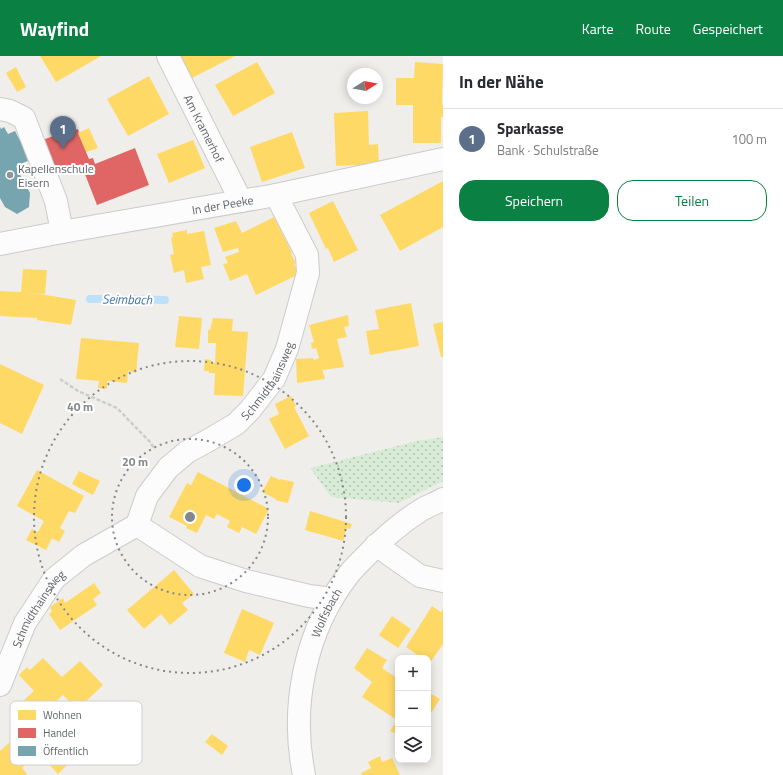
<!DOCTYPE html>
<html lang="de">
<head>
<meta charset="utf-8">
<style>
  :root { --surface:#fff; --page:#f2f2f3; --text:#2b2b33; --muted:#7c7c81; --line:#e1e1e2; --accent:#0b8043 }
  body { margin:0; font-family:"Titillium Web",sans-serif; background:var(--page); color:var(--text) }
  .controls { position:absolute; right:12px; bottom:12px; display:grid; overflow:hidden; border-radius:8px; box-shadow:0 2px 10px #0003 }
  .controls button { width:36px; height:36px; display:grid; place-items:center; padding:0; border:0; border-bottom:1px solid var(--line); background:var(--surface); color:var(--text); font:20px sans-serif }
  .compass { position:absolute; left:347px; top:12px; width:36px; height:36px; border-radius:50%; background:var(--surface); box-shadow:0 2px 10px #0003; rotate:79deg }
  .you { position:absolute; left:244px; top:429px; width:14px; height:14px; margin:-10px; border:3px solid #fff; border-radius:50%; background:#1a73e8; box-shadow:0 0 0 6px #1a73e833 }
  .badge { display:grid; place-items:center; width:26px; height:26px; border-radius:50%; background:var(--accent); color:#fff; font-size:13px; font-weight:700 }
  .pin { position:absolute; translate:-50% -33px; filter:drop-shadow(0 1px 2px #0008) }
  .pin::after { content:''; position:absolute; top:21px; width:14px; height:12px; background:inherit; clip-path:polygon(0 0,100% 0,50% 100%) }
  .list { margin:0; padding:0; list-style:none }
  h2 { display:flex; justify-content:space-between; align-items:center; height:52px; margin:0; padding:0 16px; font-size:17px }
  h2 small { font-size:13px; font-weight:400; color:var(--muted) }
  .list li { display:grid; grid-template-columns:26px 1fr auto; gap:12px; align-items:center; box-sizing:border-box; height:60px; padding:0 16px; border-top:1px solid var(--line) }
  .list b { display:block; font-size:15px; white-space:nowrap }
  .list p { margin:0; font-size:13px; white-space:nowrap; color:var(--muted) }
  .list em { font-size:13px; font-style:normal; color:var(--muted) }
  .actions { display:flex; gap:8px; padding:12px 16px }
  .actions a { flex:1; padding:9px 0; border:1px solid var(--accent); border-radius:16px; text-align:center; font-size:14px; color:var(--accent) }
  .actions .main { background:var(--accent); color:#fff }
  .icon { flex:none; width:22px; height:22px; fill:none; stroke:currentColor; stroke-width:2; stroke-linecap:round; stroke-linejoin:round }
  .map { position:relative; flex:none; width:443px; height:719px; overflow:hidden }
  header { display:flex; align-items:center; gap:24px; box-sizing:border-box; height:56px; padding:0 20px; background:var(--accent); color:#fff }
  header strong { font-size:19px }
  nav { display:flex; gap:22px; margin-inline-start:auto; font-size:14px }
  main { display:flex }
  aside { flex:1; background:var(--surface) }
  .map>svg:first-child { display:block }
  .grass { fill:url(#grass-dots) }
  .homes { fill:#ffd966 }
  .shops { fill:#e06666 }
  .public { fill:#76a5af }
  .lines { fill:none; stroke-linecap:round; stroke-linejoin:round }
  .stream { stroke:#bfe0f9; stroke-width:8 }
  .minor-casing { stroke:#cbcccc; stroke-width:24 }
  .secondary-casing { stroke:#cacacb; stroke-width:24 }
  .path { stroke:#cacfcc; stroke-width:2.5; stroke-dasharray:4 2; stroke-linecap:butt }
  .minor { stroke:#fdfcfc; stroke-width:22 }
  .secondary { stroke:#fdfcfc; stroke-width:22 }
  .ring { fill:none; stroke:#84888a; stroke-width:2; stroke-dasharray:2 4 }
  .poi-dot { fill:#919496; stroke:#fff; stroke-width:1.5 }
  .labels { text-anchor:middle; dominant-baseline:central; stroke-width:4; stroke-linejoin:round; paint-order:stroke }
  .street-label { font-size:12px; fill:#5f6368; stroke:#fff }
  .poi-label { font-size:12px; fill:#5f6368; stroke:#fff; text-anchor:start }
  .water-label { font-size:13px; font-style:italic; fill:#4174aa; stroke:#fff }
  .key { fill:#fff; stroke:#cfd0d2; stroke-width:1 }
  .key-label { font-size:11px; fill:#5f6368 }
  .centre { fill:#84888a; stroke:#fff; stroke-width:2 }
  .ring-label { font-size:12px; text-anchor:middle; font-weight:bold; fill:#84888a; stroke:#fff; stroke-width:4; stroke-linejoin:round; paint-order:stroke }
</style>
</head>
<body>
<header>
<strong>Wayfind</strong>
<nav><a>Karte</a><a>Route</a><a>Gespeichert</a></nav>
</header>
<main>
<div class="map">
<svg width="443" height="719" viewBox="0 0 443 719">
  <defs>
    <pattern id="grass-dots" width="8" height="8" patternUnits="userSpaceOnUse"><rect width="8" height="8" fill="#d8ebd6"/><path d="M2 2h.1M6 6h.1" fill="none" stroke="#b2c2b1" stroke-width="1.8" stroke-linecap="round"/></pattern>
  </defs>
  <rect width="100%" height="100%" fill="#efeeea"/>
  <path class="grass" d="M443 381V425L399 447 331 441 310 412 417 385Z"/>
  <path class="homes" d="M40 0H101L56 26Z
    M176 0H235L188 24Z
    M257 6 275 37 233 60 215 29Z
    M415 6 443 8 442 49H443V61H441V87H413V49H396V22H414Z
    M16 11 26 31 17 36 6 17Z
    M149 20 169 58 128 80 107 43Z
    M368 55 369 89 378 88 379 108 336 110 334 57Z
    M89 72 98 92 86 96 78 77Z
    M292 76 305 112 262 126 250 91Z
    M193 84 205 112 169 127 157 98Z
    M443 125V171L400 195 380 159Z
    M333 145 358 194 334 206 328 192 326 193 309 157Z
    M274 161 292 197 291 198 296 207 294 208 299 218 256 239 247 218 230 225 223 208 228 207 225 201 239 196 238 192 223 196 214 172 236 165 242 177Z
    M187 174V178L204 175 211 209 201 211 204 223 186 227 184 214 174 217 170 199 174 198 171 182 173 181 172 177Z
    M23 213 47 214 45 238 25 237 40 238 76 244 71 269 37 264V262L0 260V235L21 236Z
    M411 247 419 290 370 299 366 275 379 273 375 254Z
    M348 259 349 270 344 271 347 281 337 283 344 311 323 314 321 308 325 323 297 327 296 303 313 302 314 304 319 302 316 292 312 293 311 287 314 286 309 269Z
    M179 260 202 262 199 293 175 291Z
    M213 262 233 263 232 275 248 276 243 340 214 339 215 317H209V315H204L205 303 211 304V307H215L216 287H208V274H210Z
    M443 266V301H441L433 268Z
    M81 282 139 287 136 317 128 315 127 327 107 325V333L98 332 99 325 76 323Z
    M0 308 44 329 22 378 0 367Z
    M291 340 296 350 294 351 309 380 285 393 269 363 279 358 275 348Z
    M37 414 84 440 75 457 69 455 60 472 65 475 59 486 52 482 46 494 26 484 32 473 38 476 44 465 17 450Z
    M79 415 100 425 93 439 72 428Z
    M198 416 269 453 256 478 242 471 239 477 227 471 230 465 217 458 214 463 206 459 197 477 186 472 187 470 169 461 187 427 191 429Z
    M271 420 280 424V423L294 426 288 447 275 444 276 443 262 436Z
    M310 455 352 468 350 473 347 472 343 485 305 474Z
    M174 514 194 538 182 547 188 554 170 569 161 558 144 573 127 554Z
    M94 527 101 537 93 543 97 549 60 574 49 558 52 556 50 551 63 542 65 547Z
    M432 550 441 556 443 553V588L430 607 428 606V602H422L406 591Z
    M242 553 274 567 260 599 249 594 245 606 224 597Z
    M392 560 411 573 398 592 379 579Z
    M367 592 387 604 382 612 398 623V679L390 675 397 664 362 641 372 626 354 612Z
    M43 602 62 621 80 605 103 629 77 654 63 639 38 662 33 661 23 651V645L34 635 19 619 27 611 30 614Z
    M428 636 440 643 428 662Z
    M212 678 228 690 222 699 205 686Z
    M58 685 75 701 58 718 42 701Z
    M10 686 29 706 22 712 27 718 26 719H0V695Z
    M380 700 382 706 392 702 400 719H362L361 717 371 712 368 706Z"/>
  <path class="shops" d="M78 73 79 76 78 77 89 103 93 102 95 108 135 92 149 129 97 149 81 108 64 114 65 117 56 120 42 84 68 75H69Z"/>
  <path class="public" d="M0 71 1 73 4 71 8 78 15 75 30 104 16 110 25 129 27 128 28 130 27 131 30 137 29 151 17 158 5 151 0 142Z"/>
  <g class="lines">
    <path class="stream" d="M90 243H124L165 244"/>
    <defs>
      <g id="minor">
        <path id="s1" d="M168 0 241 145"/>
        <path d="M0 53 10 55 24 62 56 145 62 176"/>
        <path id="s2" d="M0 188 62 176 276 139 443 103"/>
        <path d="M137 469 200 510 246 525 309 540 332 543"/>
        <path d="M376 489 420 520 443 525"/>
        <path id="s3" d="M0 629 25 567 54 523 84 499 137 469 147 440 168 412 187 396 209 384 236 368 250 354 274 323 287 293 308 217 307 199 276 139"/>
      </g>
      <g id="secondary">
        <path id="s4" d="M304 719C290 650 305 574 349 518 353 513 357 509 361 505 379 486 399 468 421 454 428 450 436 447 443 443"/>
      </g>
    </defs>
    <use href="#minor" class="minor-casing"/>
    <use href="#secondary" class="secondary-casing"/>
    <path class="path" d="M60 323 78 335 117 352 150 386 154 392"/>
    <use href="#minor" class="minor"/>
    <use href="#secondary" class="secondary"/>
  </g>
  <g class="ring">
    <circle cx="190" cy="461" r="78"/>
    <circle cx="190" cy="461" r="156"/>
  </g>
  <circle class="poi-dot" cx="10" cy="119" r="4"/>
  <g class="labels">
    <g class="street-label">
      <text stroke="none"><textPath href="#s1" startOffset="81">Am Kramerhof</textPath></text>
      <text stroke="none"><textPath href="#s2" startOffset="226">In der Peeke</textPath></text>
      <text stroke="none"><textPath href="#s3" startOffset="420">Schmidthainsweg</textPath></text>
      <text stroke="none"><textPath href="#s3" startOffset="86">Schmidthainsweg</textPath></text>
      <text stroke="none"><textPath href="#s4" startOffset="167">Wolfsbach</textPath></text>
    </g>
    <g class="poi-label">
      <text x="18" y="112">Kapellenschule<tspan x="18" dy="14">Eisern</tspan></text>
    </g>
    <g class="water-label">
      <text transform="translate(127 243) rotate(1)">Seimbach</text>
    </g>
  </g>
  <rect x="10" y="645" width="132" height="64" rx="6" class="key"/>
  <rect x="18" y="654" width="18" height="10" fill="#ffd966"/>
  <rect x="18" y="672" width="18" height="10" fill="#e06666"/>
  <rect x="18" y="690" width="18" height="10" fill="#76a5af"/>
  <g class="key-label">
    <text x="43" y="663">Wohnen</text>
    <text x="43" y="681">Handel</text>
    <text x="43" y="699">Öffentlich</text>
  </g>
  <circle cx="190" cy="461" r="6" class="centre"/>
  <g class="ring-label">
    <text x="80" y="355">40 m</text>
    <text x="135" y="410">20 m</text>
  </g>
</svg>
<div class="controls">
<button>+</button>
<button>−</button>
<button><svg class="icon" aria-label="layers" viewBox="0 0 24 24"><path d="M12 4l9 5-9 5-9-5zM3 14l9 5 9-5"/></svg></button>
</div>
<svg class="compass" viewBox="-18 -18 36 36"><path d="M0-13l5 13h-10z" fill="#e53935"/><path d="M0 13l5-13h-10z" fill="#7c7c81"/></svg>
<div class="you"></div>
<div class="pin badge" style="left:63px;top:93px;background:#5c6f8a">1</div>
</div>
<aside>
<h2>In der Nähe<small></small></h2>
<ul class="list">
<li><span class="badge" style="background:#5c6f8a">1</span><div><b>Sparkasse</b><p>Bank · Schulstraße</p></div><em>100 m</em></li>
</ul>
<div class="actions"><a class="main">Speichern</a><a>Teilen</a></div>
</aside>
</main>
</body>
</html>
